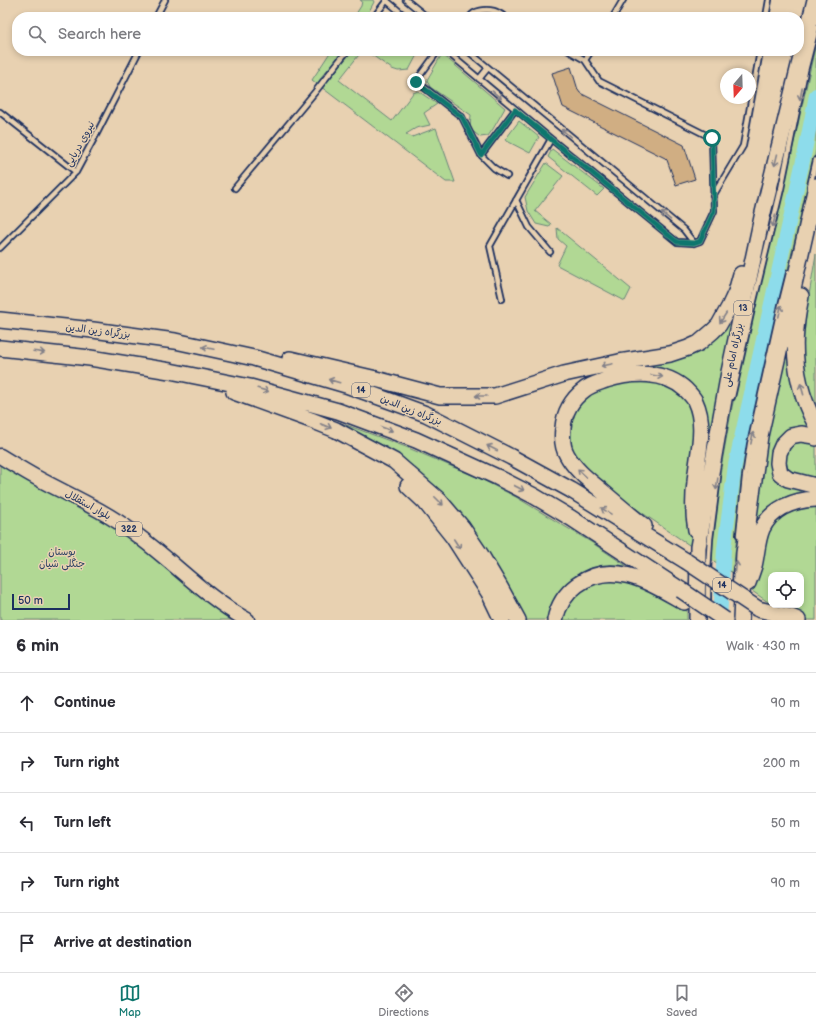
<!DOCTYPE html>
<html lang="en">
<head>
<meta charset="utf-8">
<style>
  :root { --surface:#fff; --page:#f2f2f3; --text:#2b2b33; --muted:#7c7c81; --line:#e1e1e2; --accent:#0f766e }
  body { margin:0; font-family:"Balsamiq Sans","Playpen Sans Arabic",sans-serif; background:var(--page); color:var(--text) }
  .controls { position:absolute; right:12px; bottom:12px; display:grid; overflow:hidden; border-radius:8px; box-shadow:0 2px 6px #0003 }
  .controls button { width:36px; height:36px; display:grid; place-items:center; padding:0; border:0; border-bottom:1px solid var(--line); background:var(--surface); color:var(--text); font:20px sans-serif }
  .compass { position:absolute; left:720px; top:68px; width:36px; height:36px; border-radius:50%; background:var(--surface); box-shadow:0 2px 6px #0003; rotate:199deg }
  .scale { position:absolute; left:12px; bottom:10px; width:58px; box-sizing:border-box; padding-left:4px; border:2px solid #1b2f5e; border-top:0; font-size:11px; line-height:14px; white-space:nowrap; color:#1b2f5e; -webkit-text-stroke:3px #e8d1b1; paint-order:stroke }
  .stop { position:absolute; width:12px; height:12px; margin:-9px; border:3px solid #0f766e; border-radius:50%; background:#fff }
  .stop.end { background:#0f766e; border-color:#fff; box-shadow:0 1px 4px #0008 }
  .list { margin:0; padding:0; list-style:none }
  h2 { display:flex; justify-content:space-between; align-items:center; height:52px; margin:0; padding:0 16px; font-size:17px }
  h2 small { font-size:13px; font-weight:400; color:var(--muted) }
  .list li { display:grid; grid-template-columns:26px 1fr auto; gap:12px; align-items:center; box-sizing:border-box; height:60px; padding:0 16px; border-top:1px solid var(--line) }
  .list b { display:block; font-size:15px; white-space:nowrap }
  .list em { font-size:13px; font-style:normal; color:var(--muted) }
  .icon { flex:none; width:22px; height:22px; fill:none; stroke:currentColor; stroke-width:2; stroke-linecap:round; stroke-linejoin:round }
  .map { position:relative; flex:none; width:816px; height:620px; overflow:hidden }
  .search { position:absolute; background:var(--surface); box-shadow:0 2px 6px #0003; left:12px; right:12px; top:12px; height:44px; display:flex; align-items:center; gap:10px; box-sizing:border-box; padding:0 14px; border-radius:16px; color:var(--muted); font-size:15px }
  .sheet { height:352px; background:var(--surface) }
  nav { display:flex; justify-content:space-around; align-items:center; box-sizing:border-box; height:56px; border-top:1px solid var(--line); background:var(--surface); font-size:11px; color:var(--muted) }
  nav a { display:grid; justify-items:center; gap:2px }
  nav .on { color:var(--accent) }
  .map>svg:first-child { display:block }
  .green { fill:#b1d894; stroke:#668479 }
  .lines { fill:none; stroke-linecap:round; stroke-linejoin:round }
  .river { stroke:#8ddceb; stroke-width:14 }
  .building { fill:#d0ae83; stroke:#1b2f5e }
  .service-casing { stroke:#1b2f5e; stroke-width:8 }
  .primary-casing { stroke:#1b2f5e; stroke-width:17 }
  .trunk-casing { stroke:#1b2f5e; stroke-width:18 }
  .service { stroke:#e8d1b1; stroke-width:4.5 }
  .primary { stroke:#e8d1b1; stroke-width:14 }
  .trunk { stroke:#e8d1b1; stroke-width:15 }
  .trunk-bridge-casing { stroke:#1b2f5e; stroke-width:18; stroke-linecap:butt }
  .trunk-bridge { stroke:#e8d1b1; stroke-width:15 }
  .oneway { stroke:#828088 }
  .route { stroke:#0f766e; stroke-width:5 }
  .labels { text-anchor:middle; dominant-baseline:central; stroke-width:3; stroke-linejoin:round; paint-order:stroke }
  .shield { fill:#e8d1b1; stroke:#586077; stroke-width:1 }
  .shield-label { font-size:9px; font-weight:bold; fill:#1b2f5e }
  .street-label { font-size:10px; fill:#1b2f5e; stroke:#e8d1b1 }
  .park-label { font-size:10px; fill:#2a4063; stroke:#e8d1b1 }
</style>
</head>
<body>
<div class="map">
<svg width="816" height="620" viewBox="0 0 816 620">
  <rect width="100%" height="100%" fill="#e8d1b1"/>
  <filter id="ink" filterUnits="userSpaceOnUse"><feTurbulence type="fractalNoise" baseFrequency=".025" numOctaves="2"/><feDisplacementMap in="SourceGraphic" scale="8" xChannelSelector="R" yChannelSelector="G"/><feConvolveMatrix kernelMatrix="1 2 1 2 8 2 1 2 1" color-interpolation-filters="sRGB"/></filter>
  <g filter="url(#ink)">
    <path class="green" d="M360 0H373L374 2 366 17H354L361 6 362 1Z
      M816 43V150L787 273 749 445 740 507 733 573 709 558 721 468 732 407 752 319 782 196Z
      M331 51H344L321 77 328 81 352 51H362L339 80 392 121 413 93 418 91 437 104 424 113 430 125 416 128 406 134 412 137 436 128 455 182H446L312 80Z
      M366 51H419L409 70 398 71 392 69Z
      M442 54 505 108 493 129 488 136 480 137 470 129 471 115 430 87 427 80Z
      M519 121 539 137 530 153 505 140Z
      M552 149 604 189 597 196 548 157Z
      M546 163 563 176 535 211 551 224 549 227 536 224 528 211 525 197Z
      M557 228 631 289 625 301 557 265 566 246 558 239Z
      M816 254V412L806 381 802 352 807 307Z
      M738 296 703 479 700 401 630 368 662 363 676 360Z
      M794 319 816 434V496L791 500 751 554 763 447Z
      M637 378 679 388 695 416 691 493 692 547 616 495 591 476 568 448 573 408 589 391Z
      M277 402 341 423 406 447 479 478 516 497 554 520 591 542 637 573 596 571 551 620H521L417 474 382 445 333 422Z
      M0 459 71 491 239 620H0Z
      M816 502V620H805L773 605H801V575H771V604L752 591 760 548 774 518Z
      M617 576 687 607V620H559L579 588Z"/>
    <g class="lines">
      <path class="river" d="M720 620 724 549 735 465 804 156 816 95"/>
    </g>
    <path class="building" d="M571 67 578 90 580 93 684 145 695 179 676 185 667 160 665 158 563 107 552 73Z"/>
    <g class="lines">
      <defs>
        <path id="service" d="M386 0 406 17
          M406 0 427 17
          M156 17 165 0
          M374 17 387 0
          M470 17C474 10 486 9 494 11 498 12 502 15 505 17
          M613 17 623 0
          M766 17 769 0
          M438 51 416 81 462 117 481 155 494 168 507 176
          M446 51 551 139 677 242 694 243 700 241 714 211 712 138 599 81 585 60 569 51
          M468 51 684 230 694 243
          M585 60 591 51
          M479 79 488 68
          M0 112 76 172
          M481 155 515 110
          M810 186 816 160
          M235 188 315 92 347 51
          M713 196 743 146 760 51
          M516 200 529 227 550 252
          M0 248 76 172 97 133 139 51
          M502 299 490 246 551 139
          M732 397 751 313 781 189 805 71 816 28
          M739 535 745 477 750 444 781 305 789 273
          M708 571 710 539 718 477
          M735 590 736 568
          M708 605V579"/>
        <path id="primary" d="M0 456C13 464 26 472 39 479 71 496 105 511 134 533 173 561 205 597 247 620"/>
        <path id="trunk" d="M801 296C799 307 797 318 796 329 793 362 800 396 816 425
          M0 320 93 330 175 341 254 358 346 385 426 414 511 457 571 490 686 561
          M0 348 90 358 170 371 250 387 338 411 416 440 497 477 534 496 571 518 681 590
          M290 359 372 378 440 396H495L564 374 619 362 670 354 688 348 699 343 713 331 719 325 729 307 736 292 741 274
          M234 392 311 420 336 430 394 461 440 501 462 527 481 555 500 587 518 620
          M816 438 814 436 801 434 791 436 783 444 779 453 778 463 780 473 788 479 816 486
          M408 486 425 502 453 537 489 593 502 620
          M644 526C630 515 616 503 602 491 590 481 575 470 567 455 562 447 562 437 563 428 564 413 572 399 584 390 590 385 598 383 606 380 632 372 665 370 686 390 689 393 693 397 695 401 707 426 697 456 695 482 693 498 693 514 696 530
          M748 583C750 578 752 572 754 566 757 554 757 541 762 529 772 508 794 500 816 499
          M758 609 791 617 798 620
          M555 620C558 605 565 594 577 585 613 558 652 584 684 602
          M697 620 698 547 718 433 729 372 762 217 815 0
          M741 620 744 553 760 436 816 186"/>
      </defs>
      <use href="#service" class="service-casing"/>
      <use href="#primary" class="primary-casing"/>
      <use href="#trunk" class="trunk-casing"/>
      <use href="#service" class="service"/>
      <use href="#primary" class="primary"/>
      <use href="#trunk" class="trunk"/>
      <defs>
        <path id="trunk-bridge" d="M686 561 758 609
          M681 590 725 620"/>
      </defs>
      <use href="#trunk-bridge" class="trunk-bridge-casing"/>
      <use href="#trunk-bridge" class="trunk-bridge"/>
    </g>
    <defs><path id="oneway-shaft" d="M-6 0H5M1.5-3L5.5 0L1.5 3" fill="none" stroke-width="1.6" stroke-linecap="round" stroke-linejoin="round"/></defs>
    <g class="oneway">
      <use href="#oneway-shaft" transform="translate(801 94) rotate(101)"/>
      <use href="#oneway-shaft" transform="translate(497 95) rotate(41)"/>
      <use href="#oneway-shaft" transform="translate(566 133) rotate(-140)"/>
      <use href="#oneway-shaft" transform="translate(776 160) rotate(104)"/>
      <use href="#oneway-shaft" transform="translate(666 216) rotate(-140)"/>
      <use href="#oneway-shaft" transform="translate(774 221) rotate(104)"/>
      <use href="#oneway-shaft" transform="translate(780 311) rotate(-78)"/>
      <use href="#oneway-shaft" transform="translate(723 318) rotate(123)"/>
      <use href="#oneway-shaft" transform="translate(208 348) rotate(-168)"/>
      <use href="#oneway-shaft" transform="translate(39 352) rotate(7)"/>
      <use href="#oneway-shaft" transform="translate(607 365) rotate(168)"/>
      <use href="#oneway-shaft" transform="translate(657 376) rotate(9)"/>
      <use href="#oneway-shaft" transform="translate(334 381) rotate(-164)"/>
      <use href="#oneway-shaft" transform="translate(802 389) rotate(-106)"/>
      <use href="#oneway-shaft" transform="translate(263 390) rotate(16)"/>
      <use href="#oneway-shaft" transform="translate(481 396) rotate(180)"/>
      <use href="#oneway-shaft" transform="translate(326 426) rotate(22)"/>
      <use href="#oneway-shaft" transform="translate(387 429) rotate(20)"/>
      <use href="#oneway-shaft" transform="translate(752 438) rotate(-79)"/>
      <use href="#oneway-shaft" transform="translate(492 448) rotate(-153)"/>
      <use href="#oneway-shaft" transform="translate(582 473) rotate(-137)"/>
      <use href="#oneway-shaft" transform="translate(717 484) rotate(98)"/>
      <use href="#oneway-shaft" transform="translate(519 488) rotate(27)"/>
      <use href="#oneway-shaft" transform="translate(439 501) rotate(45)"/>
      <use href="#oneway-shaft" transform="translate(606 511) rotate(-148)"/>
      <use href="#oneway-shaft" transform="translate(457 544) rotate(57)"/>
      <use href="#oneway-shaft" transform="translate(736 567) rotate(-85)"/>
    </g>
  </g>
  <g class="lines" filter="url(#ink)">
    <path class="route" d="M416 82 462 117 481 155 515 110 677 242 694 243 700 241 714 211 712 138"/>
  </g>
  <g class="labels">
    <g class="shield">
      <rect x="734" y="301" width="18" height="14" rx="3"/>
      <rect x="352" y="383" width="18" height="14" rx="3"/>
      <rect x="116" y="522" width="26" height="14" rx="3"/>
      <rect x="713" y="578" width="18" height="14" rx="3"/>
    </g>
    <g class="shield-label">
      <text x="743" y="308">13</text>
      <text x="361" y="390">14</text>
      <text x="129" y="529">322</text>
      <text x="722" y="585">14</text>
    </g>
    <g class="street-label">
      <text transform="translate(80 144) rotate(-61)">نیروی دریایی</text>
      <text transform="translate(98 331) rotate(7)">بزرگراه زین الدین</text>
      <text transform="translate(733 355) rotate(-78)">بزرگراه امام علی</text>
      <text transform="translate(411 410) rotate(22)">بزرگراه زین الدین</text>
      <text transform="translate(88 505) rotate(29)">بلوار استقلال</text>
    </g>
    <g class="park-label">
      <text x="62" y="552">بوستان<tspan x="62" dy="12">جنگلی شیان</tspan></text>
    </g>
  </g>
</svg>
<div class="controls">
<button><svg class="icon" aria-label="locate" viewBox="0 0 24 24"><circle cx="12" cy="12" r="6"/><path d="M12 2v4M12 18v4M2 12h4M18 12h4"/></svg></button>
</div>
<svg class="compass" viewBox="-18 -18 36 36"><path d="M0-13l5 13h-10z" fill="#e53935"/><path d="M0 13l5-13h-10z" fill="#7c7c81"/></svg>
<div class="scale">50 m</div>
<div class="stop" style="left:712px;top:138px"></div>
<div class="stop end" style="left:416px;top:82px"></div>
<div class="search"><svg class="icon" aria-label="search" viewBox="0 0 24 24"><circle cx="10" cy="10" r="6"/><path d="M15 15l6 6"/></svg>Search here</div>
</div>
<section class="sheet">
<h2>6 min<small>Walk · 430 m</small></h2>
<ul class="list">
<li><svg class="icon" aria-label="ahead" viewBox="0 0 24 24"><path d="M12 20V5M6 11l6-6 6 6"/></svg><div><b>Continue</b></div><em>90 m</em></li>
<li><svg class="icon" aria-label="right" viewBox="0 0 24 24"><path d="M7 20v-9h11M14 6l5 5-5 5"/></svg><div><b>Turn right</b></div><em>200 m</em></li>
<li><svg class="icon" aria-label="left" viewBox="0 0 24 24"><path d="M17 20v-9H6M10 6l-5 5 5 5"/></svg><div><b>Turn left</b></div><em>50 m</em></li>
<li><svg class="icon" aria-label="right" viewBox="0 0 24 24"><path d="M7 20v-9h11M14 6l5 5-5 5"/></svg><div><b>Turn right</b></div><em>90 m</em></li>
<li><svg class="icon" aria-label="arrive" viewBox="0 0 24 24"><path d="M6 21V4h12l-3 4 3 4H6"/></svg><div><b>Arrive at destination</b></div></li>
</ul>
</section>
<nav>
<a class="on"><svg class="icon" aria-label="map" viewBox="0 0 24 24"><path d="M3 6l6-2 6 2 6-2v14l-6 2-6-2-6 2zM9 4v14M15 6v14"/></svg>Map</a>
<a><svg class="icon" aria-label="directions" viewBox="0 0 24 24"><path d="M12 3l9 9-9 9-9-9zM9 14v-3h6M13 9l2 2-2 2"/></svg>Directions</a>
<a><svg class="icon" aria-label="saved" viewBox="0 0 24 24"><path d="M7 4h10v16l-5-4-5 4z"/></svg>Saved</a>
</nav>
</body>
</html>
